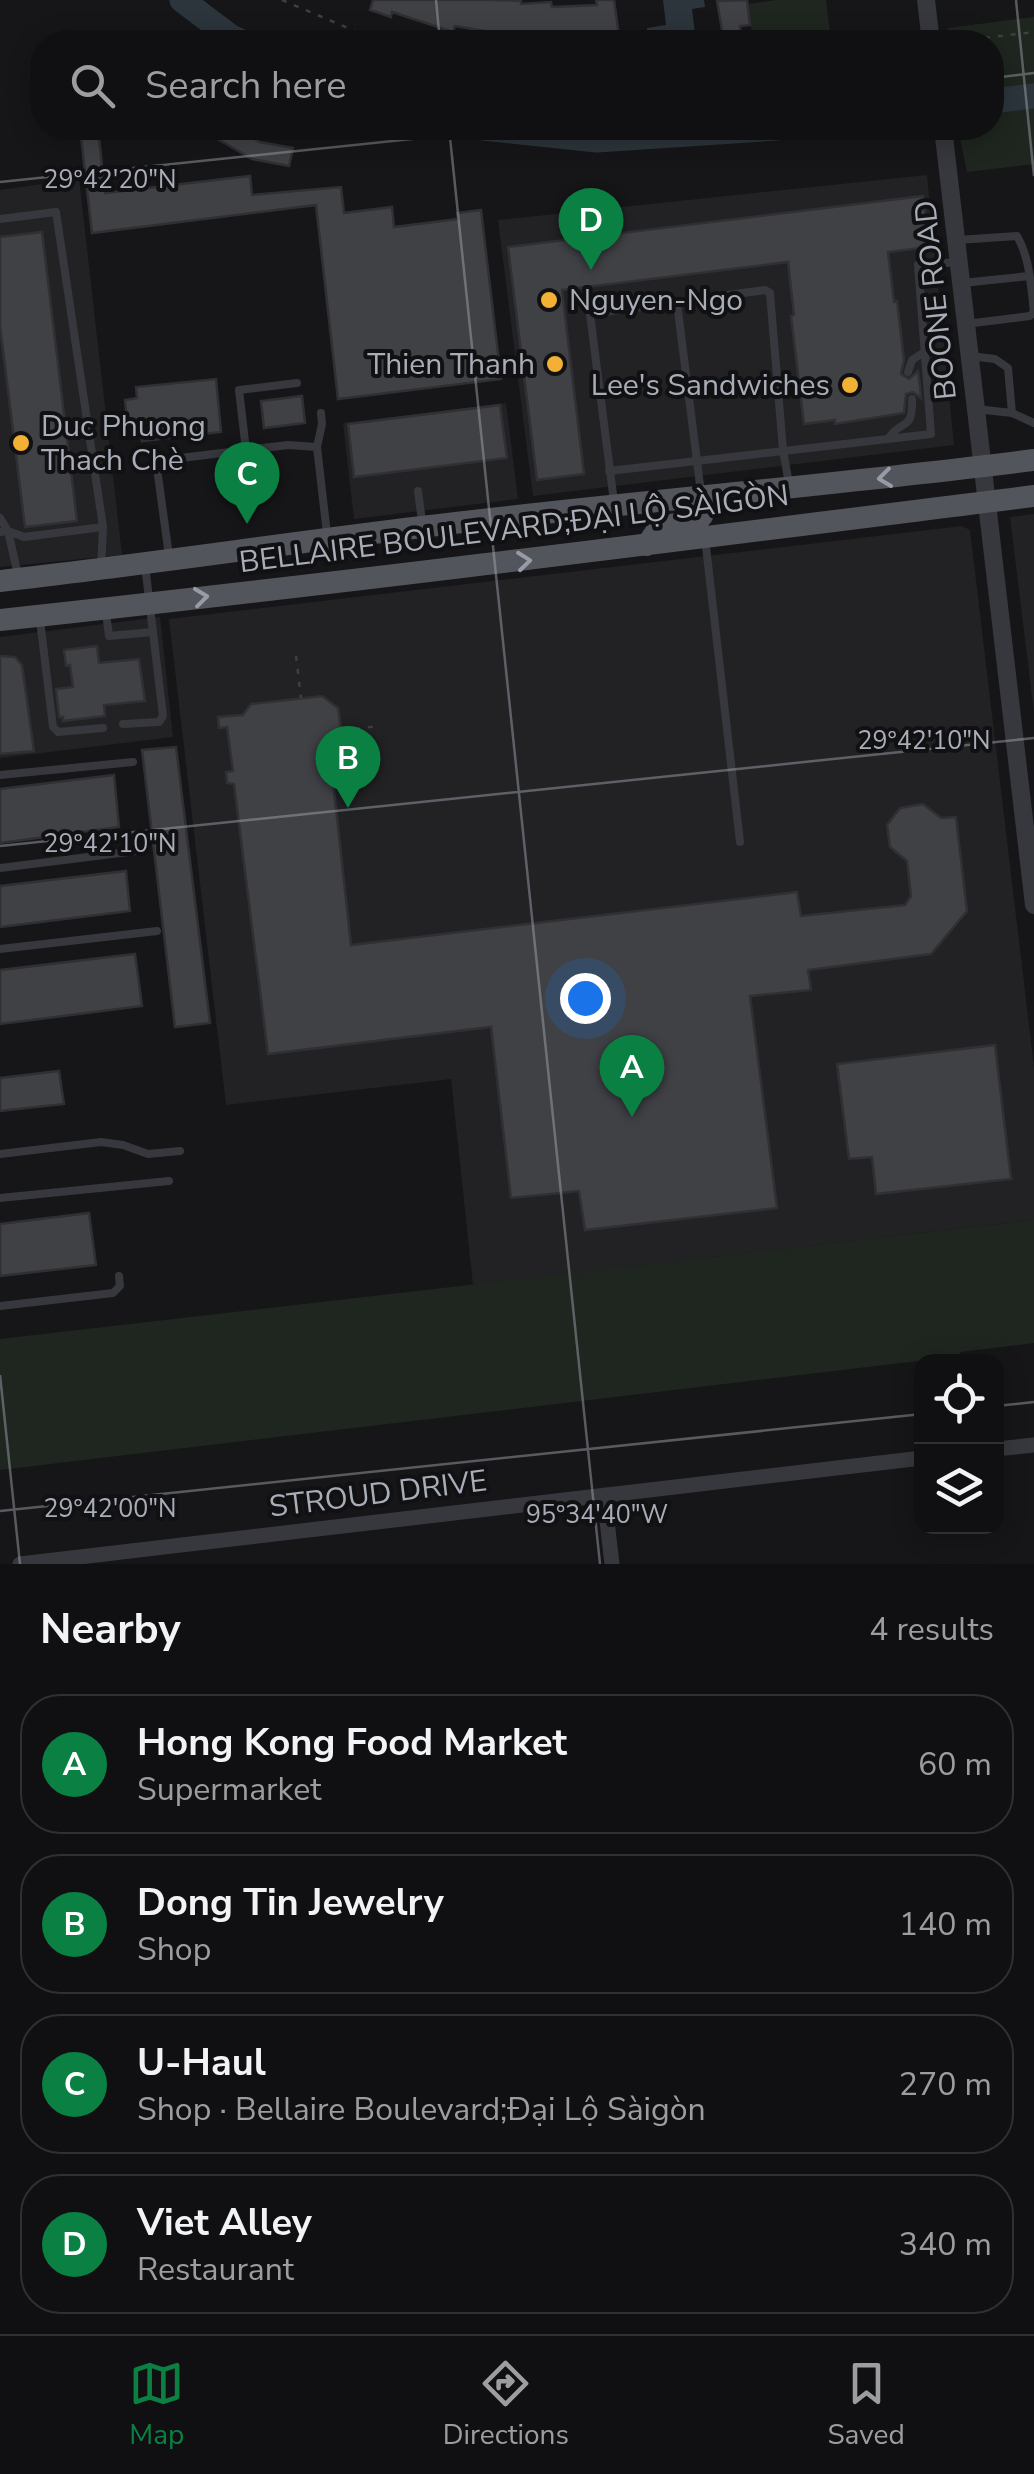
<!DOCTYPE html>
<html lang="en">
<head>
<meta charset="utf-8">
<style>
  :root { --surface:#101012; --page:#1e1e20; --text:#f1f3f6; --muted:#9c9d9f; --line:#303032; --accent:#0b8043 }
  body { margin:0; font-family:"Nunito Sans",sans-serif; background:var(--page); color:var(--text) }
  .controls { position:absolute; right:30px; bottom:30px; display:grid; overflow:hidden; border-radius:20px; box-shadow:0 5px 25px #0003 }
  .controls button { width:90px; height:90px; display:grid; place-items:center; padding:0; border:0; border-bottom:2px solid var(--line); background:var(--surface); color:var(--text); font:50px sans-serif }
  .you { position:absolute; left:585px; top:998px; width:35px; height:35px; margin:-25px; border:8px solid #fff; border-radius:50%; background:#1a73e8; box-shadow:0 0 0 15px #1a73e833 }
  .badge { display:grid; place-items:center; width:65px; height:65px; border-radius:50%; background:var(--accent); color:#fff; font-size:32px; font-weight:700 }
  .pin { position:absolute; translate:-50% -82px; filter:drop-shadow(0 2px 5px #0008) }
  .pin::after { content:''; position:absolute; top:52px; width:35px; height:30px; background:inherit; clip-path:polygon(0 0,100% 0,50% 100%) }
  .list { margin:0; padding:0; list-style:none }
  h2 { display:flex; justify-content:space-between; align-items:center; height:130px; margin:0; padding:0 40px; font-size:42px }
  h2 small { font-size:32px; font-weight:400; color:var(--muted) }
  .list li { display:grid; grid-template-columns:65px 1fr auto; gap:30px; align-items:center; box-sizing:border-box; height:140px; margin:0 20px 20px; padding:0 20px; border:2px solid var(--line); border-radius:40px }
  .list b { display:block; font-size:38px; white-space:nowrap }
  .list p { margin:0; font-size:32px; white-space:nowrap; color:var(--muted) }
  .list em { font-size:32px; font-style:normal; color:var(--muted) }
  .icon { flex:none; width:55px; height:55px; fill:none; stroke:currentColor; stroke-width:2; stroke-linecap:round; stroke-linejoin:round }
  .map { position:relative; flex:none; width:1034px; height:1564px; overflow:hidden }
  .search { position:absolute; background:var(--surface); box-shadow:0 5px 25px #0003; left:30px; right:30px; top:30px; height:110px; display:flex; align-items:center; gap:25px; box-sizing:border-box; padding:0 35px; border-radius:40px; color:var(--muted); font-size:38px }
  .sheet { height:770px; background:var(--surface) }
  nav { display:flex; justify-content:space-around; align-items:center; box-sizing:border-box; height:140px; border-top:2px solid var(--line); background:var(--surface); font-size:28px; color:var(--muted) }
  nav a { display:grid; justify-items:center; gap:5px }
  nav .on { color:var(--accent) }
  .map>svg:first-child { display:block }
  .built { fill:#222225 }
  .green { fill:#1e261f }
  .water { fill:#2c353c }
  .lines { fill:none; stroke-linecap:round; stroke-linejoin:round }
  .river { stroke:#2c353c; stroke-width:25 }
  .building { fill:#404145; stroke:#303034; stroke-width:2.5 }
  .path { stroke:#3d3f44; stroke-width:2.5; stroke-dasharray:5 8; stroke-linecap:butt }
  .service { stroke:#37383d; stroke-width:8 }
  .minor { stroke:#37383d; stroke-width:15 }
  .tertiary { stroke:#37383d; stroke-width:18 }
  .primary { stroke:#53555c; stroke-width:22 }
  .oneway { stroke:#979ba6 }
  .ticks { fill:none; stroke:#a8adb8; stroke-width:2.5; stroke-opacity:0.45 }
  .poi-dot { fill:#f2b134; stroke:#111113; stroke-width:4 }
  .labels { text-anchor:middle; dominant-baseline:central; stroke-width:8; stroke-linejoin:round; paint-order:stroke }
  .poi-label { font-size:30px; fill:#a8adb8; stroke:#111113; text-anchor:start }
  .street-label { font-size:30px; fill:#a8adb8; stroke:#111113 }
  .ticks-label { font-size:25px; text-anchor:middle; fill:#a8adb8; stroke:#111113; stroke-width:8; stroke-linejoin:round; paint-order:stroke }
</style>
</head>
<body>
<div class="map">
<svg width="1034" height="1564" viewBox="0 0 1034 1564">
  <rect width="100%" height="100%" fill="#161618"/>
  <path class="built" d="M927 175 954 445 533 496 498 220Z
    M79 179 122 555 0 567V190Z
    M506 403 518 499 354 519 343 423Z
    M1034 514V713L1010 517Z
    M962 526 970 530 1034 1067V1220L473 1285 451 1079 226 1105 169 619Z
    M160 617 173 737 0 758V637Z"/>
  <path class="green" d="M776 0H826L830 33 753 42 748 4Z
    M1034 17V164L967 172 958 128H992V42H948V28Z
    M1034 1220V1343L960 1352V1356L0 1470V1339Z"/>
  <path class="water" d="M663 0H704L705 7 692 9 696 42H649L647 28 666 25Z"/>
  <g class="lines">
    <path class="river" d="M182 0 231 37 242 42
      M992 101 1034 96
      M483 128 597 140 777 128"/>
  </g>
  <path class="building" d="M373 0H492L521 1V4L551 2 552 7 597 5 596 0H614L620 42H496V33L455 26 453 32 392 12 391 17 370 10Z
    M747 0 750 25 740 26 742 42H724L717 1Z
    M80 128H98L105 193 250 176 252 195 341 187 344 213 392 207 394 227 458 219 457 213 481 210 501 379 338 399 316 205 92 233Z
    M199 128H235L260 142 293 148 289 166 252 159Z
    M923 196 929 247 888 252 894 302 897 301 904 360 901 374 909 379 918 371 920 386 921 398 913 392 906 394 904 413 835 424V420L804 424 791 316 794 315 788 262 562 290 584 474 537 480 508 247Z
    M42 232 77 521 25 527 0 326V237Z
    M216 379 221 432 142 441 141 429 128 430 125 400 137 398 136 387Z
    M302 396 305 423 264 428 261 401Z
    M500 405 507 458 354 477 348 424Z
    M97 646 99 663 139 659 145 701 104 705 105 716 63 721V717H59L56 689 73 687 70 665 66 666 64 650Z
    M0 656 15 657 22 665 34 751 0 754Z
    M322 696 338 708 345 755 332 772 351 945 797 892 801 916 905 905 911 896 907 861 890 847 887 825 900 808 923 804 941 818 956 817 967 911 931 954 808 970 811 990 750 996 777 1208 585 1230 579 1191 511 1198 491 1027 268 1054 234 784 227 783 226 772 233 771 227 727 219 728 218 717 243 715 251 704Z
    M176 747 210 1023 175 1027 142 750Z
    M114 775 119 827 0 843V789Z
    M126 871 130 911 0 927V886Z
    M135 954 142 1006 0 1024V970Z
    M995 1045 1011 1179 876 1194 872 1157 849 1159 837 1064Z
    M59 1071 64 1104 0 1111V1078Z
    M89 1213 96 1265 0 1276V1224Z"/>
  <g class="lines">
    <path class="path" d="M282 0 381 42
      M946 35 983 38 1034 32
      M878 42 892 36 913 34
      M296 656 301 698
      M342 730 381 726"/>
    <path class="service" d="M0 219 56 212 103 527 101 567
      M957 240 1017 236C1030 258 1031 288 1034 312L1030 316 966 324
      M962 283 1029 276
      M677 303 701 493
      M970 356 995 359 1008 368 1012 413
      M908 372 912 360 926 351
      M976 409 1012 413 1034 423
      M888 439C901 418 913 433 912 399
      M317 447 322 424 321 413
      M246 450 239 390 297 383
      M609 471 931 434 918 265 959 262
      M418 491 422 521
      M614 502 590 314 765 290 770 293 783 450 789 484
      M0 518 8 531 18 575
      M0 532 8 531 24 537 103 527
      M705 538 740 842
      M169 556 156 461 288 445 317 447 327 534
      M106 613 109 636 153 632
      M40 620 53 727 58 732 103 728
      M123 724 159 722 163 716 145 565
      M0 775 133 762
      M0 868 144 850
      M0 949 157 931
      M0 1154 101 1142 123 1145 148 1154 180 1151
      M0 1198 169 1181
      M0 1306 113 1293 120 1286 119 1276"/>
    <path class="minor" d="M996 1449 1034 1445
      M604 1495 612 1564
      M20 1564 922 1458"/>
    <path class="tertiary" d="M926 0 931 42
      M943 128 1034 905"/>
    <path class="primary" d="M647 545 659 527 698 520 702 516V497
      M0 581C141 565 281 544 422 527 626 502 830 486 1034 460
      M0 620C345 583 690 539 1034 496"/>
  </g>
  <defs><path id="oneway-chevron" d="M-2-3.5L2.5 0L-2 3.5" fill="none" stroke-width="1.6" stroke-linecap="round" stroke-linejoin="round" transform="scale(2.5)"/></defs>
  <g class="oneway">
    <use href="#oneway-chevron" transform="translate(885 478) rotate(173)"/>
    <use href="#oneway-chevron" transform="translate(524 561) rotate(-6)"/>
    <use href="#oneway-chevron" transform="translate(201 597) rotate(-7)"/>
  </g>
  <path class="ticks" d="M436 0 440 42M1016 0 1034 176M992 78 1034 73M449 128 600 1564M0 182 517 128M0 846 1034 738M0 1375 20 1564M996 1406 1034 1402M0 1511 922 1414"/>
  <g class="poi-dot">
    <circle cx="549" cy="300" r="10"/>
    <circle cx="555" cy="364" r="10"/>
    <circle cx="850" cy="385" r="10"/>
    <circle cx="21" cy="443" r="10"/>
  </g>
  <g class="labels">
    <g class="poi-label">
      <text x="569" y="300">Nguyen-Ngo</text>
      <text x="535" y="364" text-anchor="end">Thien Thanh</text>
      <text x="830" y="385" text-anchor="end">Lee's Sandwiches</text>
      <text x="41" y="426">Duc Phuong<tspan x="41" dy="34">Thach Chè</tspan></text>
    </g>
    <g class="street-label">
      <text transform="translate(936 300) rotate(-96)">BOONE ROAD</text>
      <text transform="translate(514 529) rotate(-7)">BELLAIRE BOULEVARD;ĐẠI LỘ SÀIGÒN</text>
      <text transform="translate(378 1494) rotate(-7)">STROUD DRIVE</text>
    </g>
  </g>
  <g class="ticks-label">
    <text x="110" y="188">29°42'20"N</text>
    <text x="924" y="749">29°42'10"N</text>
    <text x="110" y="852">29°42'10"N</text>
    <text x="110" y="1517">29°42'00"N</text>
    <text x="597" y="1523">95°34'40"W</text>
  </g>
</svg>
<div class="controls">
<button><svg class="icon" aria-label="locate" viewBox="0 0 24 24"><circle cx="12" cy="12" r="6"/><path d="M12 2v4M12 18v4M2 12h4M18 12h4"/></svg></button>
<button><svg class="icon" aria-label="layers" viewBox="0 0 24 24"><path d="M12 4l9 5-9 5-9-5zM3 14l9 5 9-5"/></svg></button>
</div>
<div class="you"></div>
<div class="pin badge" style="left:632px;top:1117px">A</div>
<div class="pin badge" style="left:348px;top:808px">B</div>
<div class="pin badge" style="left:247px;top:524px">C</div>
<div class="pin badge" style="left:591px;top:270px">D</div>
<div class="search"><svg class="icon" aria-label="search" viewBox="0 0 24 24"><circle cx="10" cy="10" r="6"/><path d="M15 15l6 6"/></svg>Search here</div>
</div>
<section class="sheet">
<h2>Nearby<small>4 results</small></h2>
<ul class="list">
<li><span class="badge">A</span><div><b>Hong Kong Food Market</b><p>Supermarket</p></div><em>60 m</em></li>
<li><span class="badge">B</span><div><b>Dong Tin Jewelry</b><p>Shop</p></div><em>140 m</em></li>
<li><span class="badge">C</span><div><b>U-Haul</b><p>Shop · Bellaire Boulevard;Đại Lộ Sàigòn</p></div><em>270 m</em></li>
<li><span class="badge">D</span><div><b>Viet Alley</b><p>Restaurant</p></div><em>340 m</em></li>
</ul>
</section>
<nav>
<a class="on"><svg class="icon" aria-label="map" viewBox="0 0 24 24"><path d="M3 6l6-2 6 2 6-2v14l-6 2-6-2-6 2zM9 4v14M15 6v14"/></svg>Map</a>
<a><svg class="icon" aria-label="directions" viewBox="0 0 24 24"><path d="M12 3l9 9-9 9-9-9zM9 14v-3h6M13 9l2 2-2 2"/></svg>Directions</a>
<a><svg class="icon" aria-label="saved" viewBox="0 0 24 24"><path d="M7 4h10v16l-5-4-5 4z"/></svg>Saved</a>
</nav>
</body>
</html>
